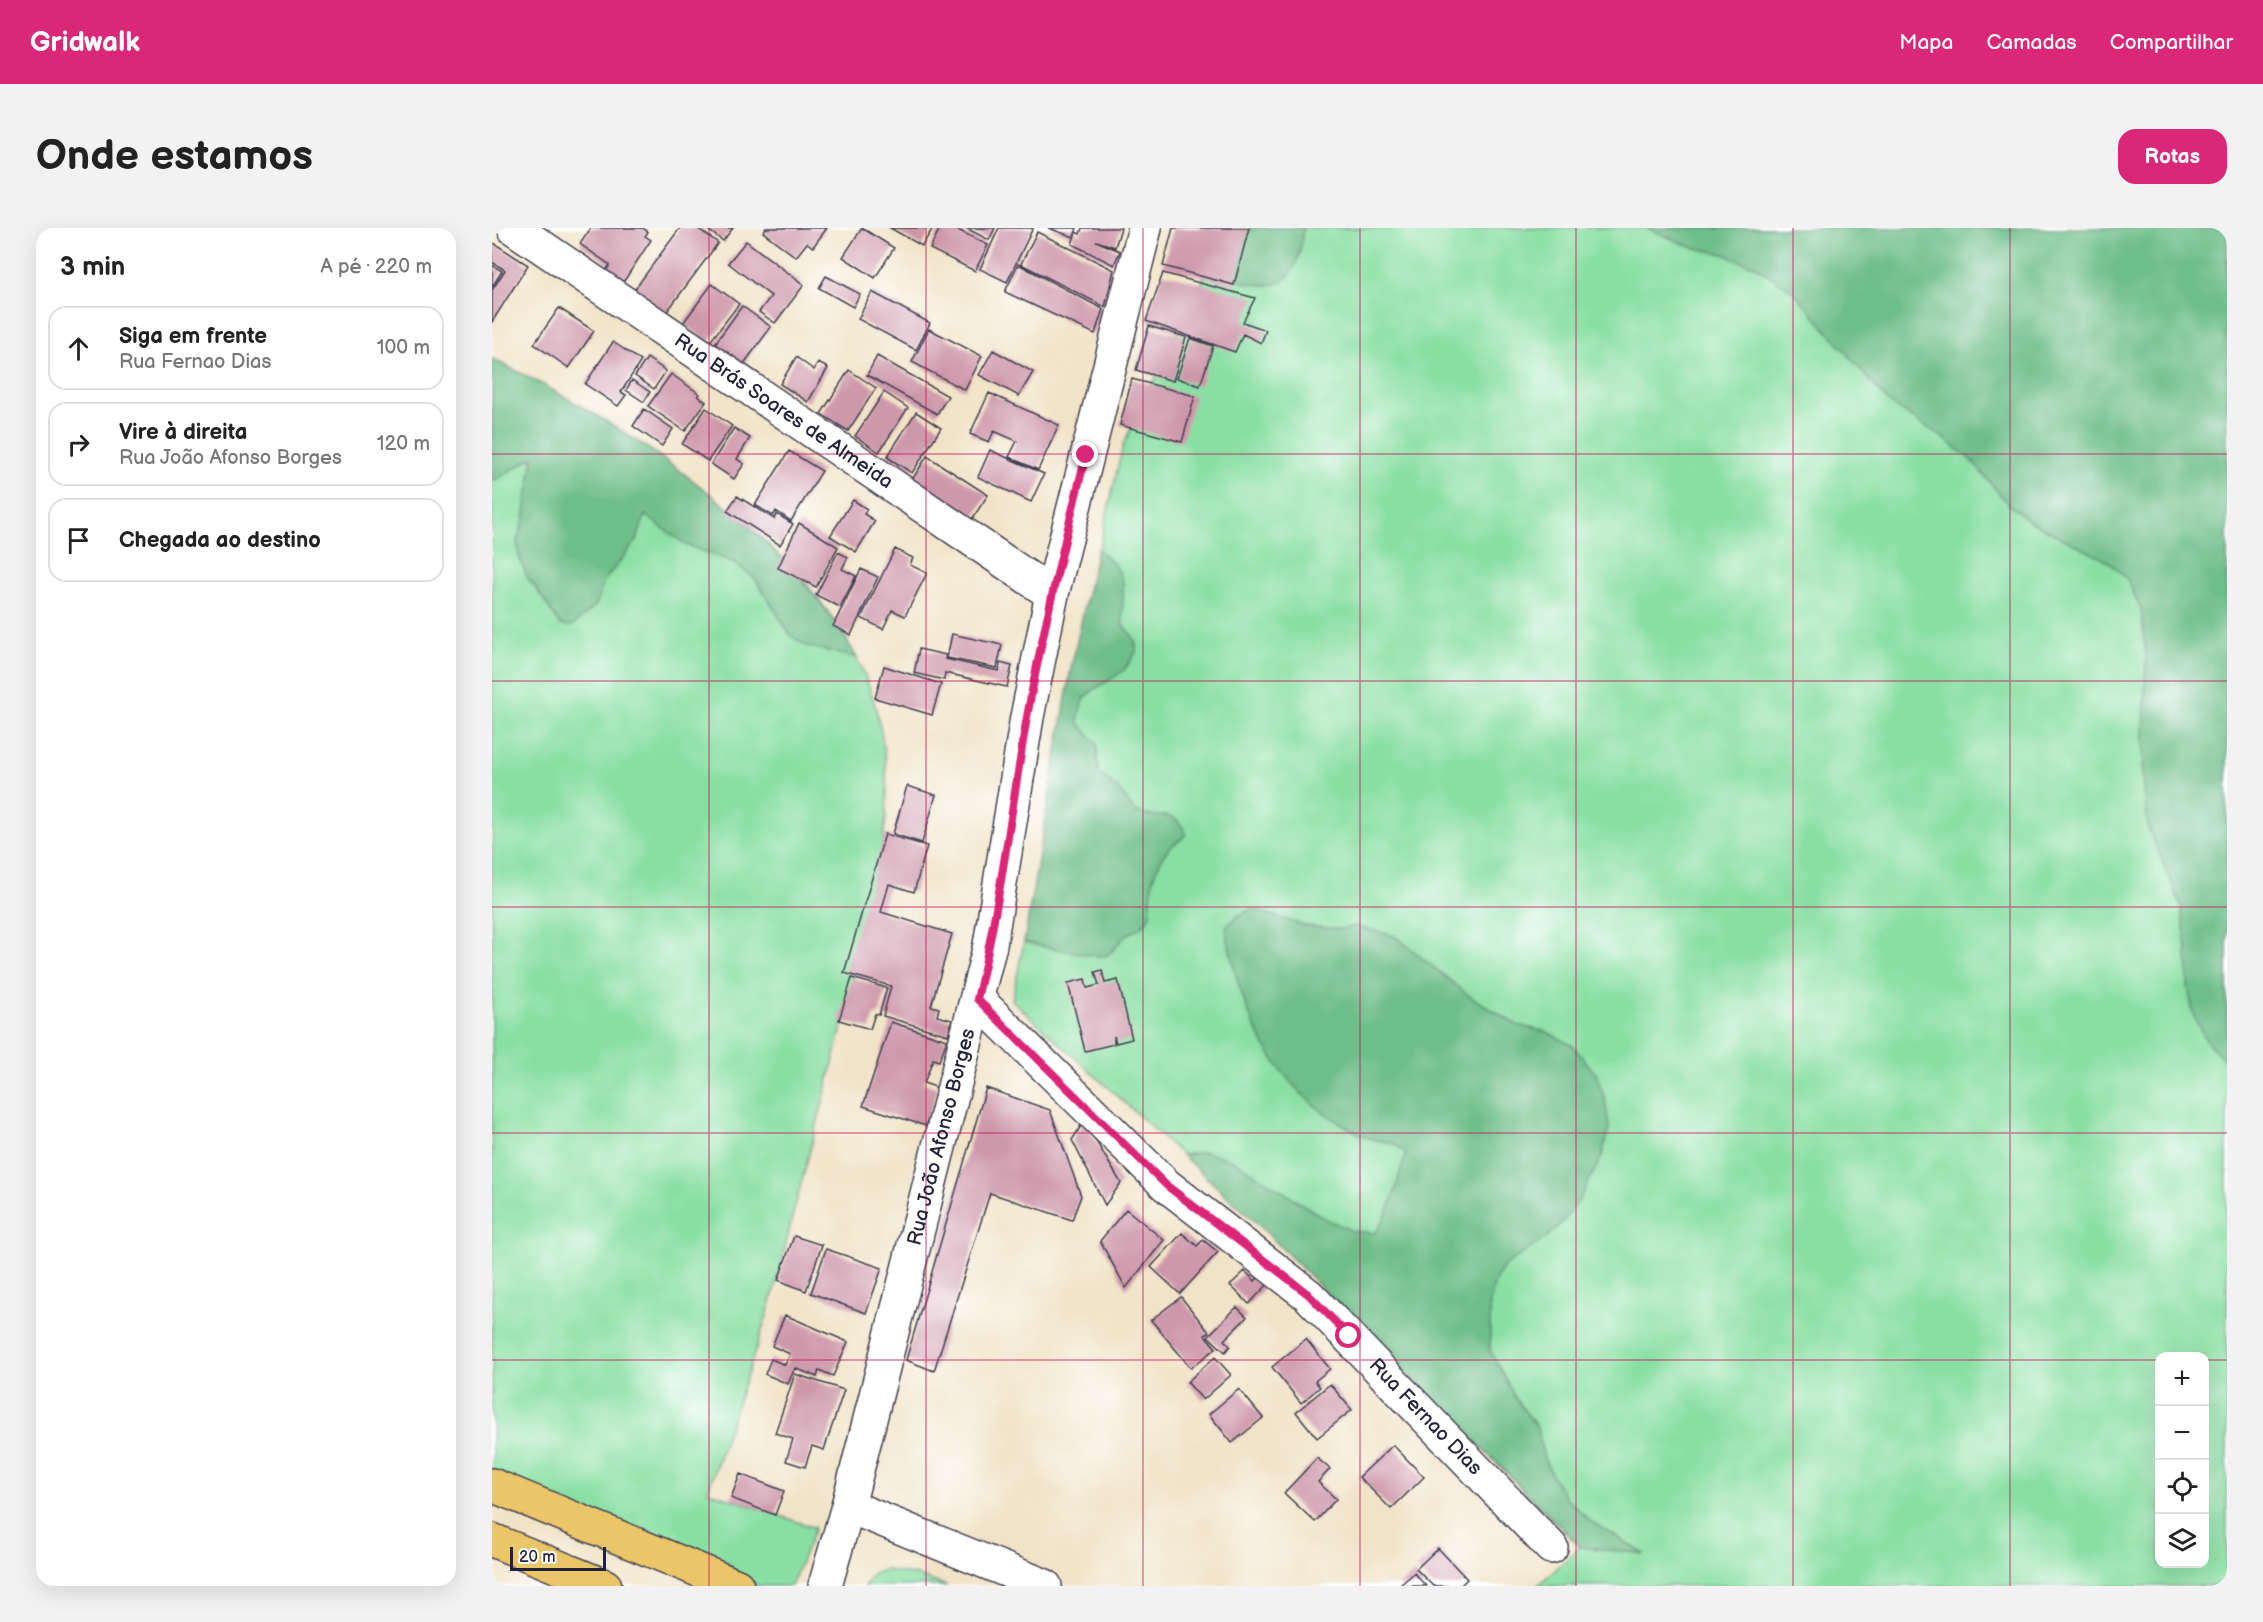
<!DOCTYPE html>
<html lang="pt">
<head>
<meta charset="utf-8">
<style>
  :root { --surface:#fff; --page:#f2f2f2; --text:#222; --muted:#767676; --line:#e0e0e0; --accent:#db2777 }
  body { margin:0; font-family:"Balsamiq Sans",sans-serif; background:var(--page); color:var(--text) }
  .controls { position:absolute; right:18px; bottom:18px; display:grid; overflow:hidden; border-radius:12px; box-shadow:0 6px 24px #0002 }
  .controls button { width:54px; height:54px; display:grid; place-items:center; padding:0; border:0; border-bottom:2px solid var(--line); background:var(--surface); color:var(--text); font:30px sans-serif }
  .scale { position:absolute; left:18px; bottom:15px; width:96px; box-sizing:border-box; padding-left:6px; border:3px solid #22223b; border-top:0; font-size:16px; line-height:21px; white-space:nowrap; color:#22223b; -webkit-text-stroke:4px #fff; paint-order:stroke }
  .stop { position:absolute; width:18px; height:18px; margin:-14px; border:4px solid #db2777; border-radius:50%; background:#fff }
  .stop.end { background:#db2777; border-color:#fff; box-shadow:0 2px 6px #0008 }
  .list { margin:0; padding:0; list-style:none }
  h2 { display:flex; justify-content:space-between; align-items:center; height:78px; margin:0; padding:0 24px; font-size:26px }
  h2 small { font-size:20px; font-weight:400; color:var(--muted) }
  .list li { display:grid; grid-template-columns:39px 1fr auto; gap:18px; align-items:center; box-sizing:border-box; height:84px; margin:0 12px 12px; padding:0 12px; border:2px solid var(--line); border-radius:18px }
  .list b { display:block; font-size:22px; white-space:nowrap }
  .list p { margin:0; font-size:20px; white-space:nowrap; color:var(--muted) }
  .list em { font-size:20px; font-style:normal; color:var(--muted) }
  .icon { flex:none; width:33px; height:33px; fill:none; stroke:currentColor; stroke-width:2; stroke-linecap:round; stroke-linejoin:round }
  .map { position:relative; flex:none; width:1735px; height:1358px; overflow:hidden; border-radius:18px }
  header { display:flex; align-items:center; gap:36px; box-sizing:border-box; height:84px; padding:0 30px; background:var(--accent); color:#fff }
  header strong { font-size:28px }
  nav { display:flex; gap:33px; margin-inline-start:auto; font-size:21px }
  .intro { display:flex; align-items:center; justify-content:space-between; box-sizing:border-box; height:144px; padding:0 36px }
  h1 { margin:0; font-size:42px }
  .button { padding:15px 27px; border-radius:18px; background:var(--accent); color:#fff; font-size:21px; font-weight:700 }
  main { display:flex; gap:36px; padding:0 36px }
  aside { flex:1; background:var(--surface); border-radius:18px; box-shadow:0 6px 24px #0002 }
  .map>svg:first-child { display:block }
  .green { fill:#89dfa3; stroke:#56806f; stroke-width:1.5; fill-rule:evenodd }
  .forest { fill:#6ebe89; stroke:#487062; stroke-width:1.5 }
  .building { fill:#ce98ab }
  .lines { fill:none; stroke-linecap:round; stroke-linejoin:round }
  .minor-casing { stroke:#413f50; stroke-width:36 }
  .major-casing { stroke:#413f50; stroke-width:36 }
  .highway-casing { stroke:#413f50; stroke-width:36 }
  .minor { stroke:#fff; stroke-width:33 }
  .major { stroke:#ebc669; stroke-width:33 }
  .highway { stroke:#ebc669; stroke-width:33 }
  .route { stroke:#db2777; stroke-width:8 }
  .grid { fill:none; stroke:#c2185b; stroke-width:1.5; stroke-opacity:0.55 }
  .labels { text-anchor:middle; dominant-baseline:central; stroke-width:4.5; stroke-linejoin:round; paint-order:stroke }
  .street-label { font-size:20px; fill:#22223b; stroke:#fff }
</style>
</head>
<body>
<header>
<strong>Gridwalk</strong>
<nav><a>Mapa</a><a>Camadas</a><a>Compartilhar</a></nav>
</header>
<div class="intro"><h1>Onde estamos</h1><a class="button">Rotas</a></div>
<main>
<aside>
<h2>3 min<small>A pé · 220 m</small></h2>
<ul class="list">
<li><svg class="icon" aria-label="ahead" viewBox="0 0 24 24"><path d="M12 20V5M6 11l6-6 6 6"/></svg><div><b>Siga em frente</b><p>Rua Fernao Dias</p></div><em>100 m</em></li>
<li><svg class="icon" aria-label="right" viewBox="0 0 24 24"><path d="M7 20v-9h11M14 6l5 5-5 5"/></svg><div><b>Vire à direita</b><p>Rua João Afonso Borges</p></div><em>120 m</em></li>
<li><svg class="icon" aria-label="arrive" viewBox="0 0 24 24"><path d="M6 21V4h12l-3 4 3 4H6"/></svg><div><b>Chegada ao destino</b></div></li>
</ul>
</aside>
<div class="map">
<svg width="1735" height="1358" viewBox="0 0 1735 1358">
  <rect width="100%" height="100%" fill="#fff"/>
  <filter id="ink" filterUnits="userSpaceOnUse"><feTurbulence type="fractalNoise" baseFrequency=".0167" numOctaves="2"/><feDisplacementMap in="SourceGraphic" scale="12" xChannelSelector="R" yChannelSelector="G"/><feConvolveMatrix kernelMatrix="1 2 1 2 8 2 1 2 1" color-interpolation-filters="sRGB"/></filter>
  <filter id="wash" filterUnits="userSpaceOnUse"><feTurbulence type="fractalNoise" baseFrequency=".008" numOctaves="4" result="noise"/><feDisplacementMap in="SourceGraphic" scale="24" xChannelSelector="R" yChannelSelector="G"/><feGaussianBlur stdDeviation="1.35" result="paint"/><feColorMatrix in="noise" values="0 0 0 0 0 0 0 0 0 0 0 0 0 0 0 0 0 1.4 0 .05"/><feComposite in="paint" operator="in"/></filter>
  <g filter="url(#wash)">
    <rect width="100%" height="100%" fill="#f1e3c7"/>
    <path class="green" d="M736 0H1735V1358H1045L1088 1319 769 999 520 772 544 657 579 441 631 217ZM1668 1128H1712V1336H1668Z
      M0 131C128 193 329 320 378 461 393 506 399 559 392 607 385 664 368 722 355 778 339 848 319 917 301 986 293 1019 286 1052 276 1084 257 1144 235 1203 216 1263L323 1300 299 1358H267L174 1324 0 1249Z
      M394 1342 426 1348 455 1358H372L381 1345Z"/>
    <path class="forest" d="M736 0H811C805 76 770 60 715 43Z
      M1155 0H1735V834L1716 815 1702 789 1696 760 1695 721 1689 678 1656 599 1651 553 1654 429 1649 381 1635 351 1617 334 1539 294 1516 276 1480 233 1452 210 1397 175 1302 64 1263 38 1231 26 1199 19Z
      M0 131C131 194 293 300 365 430L314 418 299 408 263 351 243 335 194 317 153 287 145 312 112 353 104 377 80 398 68 397 48 366 35 349 27 328 25 312 32 292 41 229 0 254Z
      M605 321C643 350 628 359 631 397L642 410 645 422C640 431 636 439 628 445 605 462 589 461 586 494L605 516 606 545C614 551 621 556 628 563 636 571 638 583 651 586 670 591 684 581 694 606 688 614 683 615 677 620 672 625 668 634 665 640 657 656 661 669 658 685 656 697 645 701 636 706 627 711 624 724 613 728 605 730 542 717 532 714L579 441Z
      M760 681 814 698 847 701 864 698 903 708 976 767 1025 797 1055 804 1080 817 1104 846 1113 871 1117 899 1110 928 1087 972 1073 991 1054 1010 1012 1038 1003 1053 998 1074V1122L1025 1173 1045 1199 1052 1230 1062 1251 1075 1271 1098 1293 1153 1326 1089 1319 769 999 690 927 713 924 741 932 832 990 860 1003 883 1005C900 984 905 951 914 926 900 911 895 916 877 910 867 907 855 899 845 893 777 852 745 775 734 699L747 687Z"/>
    <g id="blocks">
      <path class="building" d="M99 0H151L156 4 153 8 159 12 130 56 113 44 118 37 88 16Z
        M188 0H205L226 15 174 85 142 62Z
        M217 0H241L231 13 216 2Z
        M274 0H335L321 19 315 15 304 29 271 4Z
        M370 0 402 20 383 50 351 29Z
        M398 0H441L430 18Z
        M448 0H462L496 17 483 43 438 21Z
        M474 0H503L497 12Z
        M507 0H541L515 54 488 41Z
        M556 0H585L582 9Z
        M590 0H629L623 19 604 13 628 23 622 37 580 16 584 4 588 6Z
        M681 0H757L742 57 671 38Z
        M545 4 622 42 613 79 529 36Z
        M254 13 312 57 283 95 267 84 279 68 236 35Z
        M0 14 36 37 0 94V62L13 42 0 34Z
        M526 36 611 81 603 106 513 64Z
        M0 37 10 43 0 59Z
        M671 45 763 70 751 94 774 102 769 115 751 106 743 124 654 93Z
        M334 48 368 66 361 79 327 60Z
        M220 56 247 76 217 115 191 95Z
        M380 64 438 95 424 122 366 91Z
        M250 78 279 99 251 137 222 117Z
        M67 80 102 103 77 140 42 116Z
        M657 98 694 109 681 153 644 142Z
        M437 101 490 128 473 162 420 134Z
        M698 110 721 118 708 158 685 150Z
        M121 114 149 133 129 164 134 167 126 178 93 156Z
        M501 122 541 144 527 168 487 147Z
        M385 128 456 168 445 186 375 147Z
        M304 129 322 142 326 135 336 140 316 174 288 156Z
        M155 130 174 143 162 161 143 148Z
        M357 142 384 160 356 203 329 186Z
        M179 146 208 166 206 168 214 174 193 203 156 178Z
        M640 151 703 168 690 214 628 197Z
        M140 152 158 164 152 174 134 162Z
        M392 164 416 180 387 224 363 208Z
        M497 165 567 197 546 242 517 229 525 213 502 203 497 214 478 206Z
        M214 180 240 198 216 233 190 216Z
        M152 181 181 201 170 218 141 198Z
        M424 184 449 200 420 245 395 229Z
        M242 200 258 210 245 231 252 236 242 251 219 236Z
        M498 222 552 246 539 274 486 249Z
        M297 223 330 243 299 293 284 283 281 288 263 277Z
        M435 228 496 267 478 294 418 255Z
        M245 268 282 291 285 286 301 296 288 317 235 283Z
        M361 272 375 281 372 286 383 293 364 324 338 308Z
        M307 295 346 319 324 359 286 340Z
        M403 321 421 330 418 337 435 345 413 388 400 382 391 401 369 390Z
        M346 324 356 329 350 341 364 348 348 379 324 367Z
        M369 341 386 349 359 407 341 398Z
        M460 406 510 417 505 440 455 430Z
        M427 421 454 427 453 431 507 443 508 435 520 438 515 459 453 445 452 452 422 445Z
        M392 438 449 456 440 487 383 470Z
        M415 558 444 567 430 615 401 606Z
        M393 606 435 618 422 664 397 656 389 684 460 706 439 778 447 780 445 788 460 792 456 807 391 788 399 758 352 745Z
        M610 742 613 755 626 752 640 811 624 815 622 808V816L593 823 576 755 593 751 595 760 607 757 603 744Z
        M360 750 395 760 387 787 383 786 378 801 347 792Z
        M399 794 455 812 447 833 441 831 432 855 446 860 434 898 371 878Z
        M494 860 558 882 589 968 580 992 498 965 442 1143 414 1132Z
        M592 893 629 955 613 977 580 912Z
        M634 981 672 1012 634 1060 608 1013Z
        M690 1005 705 1018 711 1012 726 1024 688 1066 659 1039Z
        M302 1008 330 1017 314 1063 286 1052Z
        M334 1021 390 1040 374 1085 319 1065Z
        M753 1043 763 1053 769 1047 777 1055 757 1076 738 1057Z
        M689 1069 717 1104 713 1107 724 1120 699 1140 659 1092Z
        M745 1079 755 1089 732 1112 738 1118 733 1124 716 1108Z
        M293 1087 356 1114 341 1148 327 1142 325 1149 303 1140 296 1156 273 1146 279 1131 293 1137 298 1126 280 1118Z
        M814 1111 838 1141 823 1153 828 1159 809 1175 780 1139Z
        M723 1129 739 1147 711 1172 695 1154Z
        M303 1146 352 1162 332 1222 320 1218 313 1239 294 1233 301 1211 283 1205Z
        M838 1156 860 1182 825 1210 804 1184Z
        M747 1161 771 1190 740 1215 717 1186Z
        M901 1217 932 1249 899 1281 867 1249Z
        M825 1230 838 1241 826 1254 844 1271 823 1294 792 1265Z
        M248 1246 292 1263 283 1287 239 1270Z
        M946 1320 975 1351 968 1358H941L924 1341Z
        M922 1345 934 1358H907Z"/>
    </g>
  </g>
  <g filter="url(#ink)">
    <use href="#blocks" fill-opacity="0" stroke="#413f50" stroke-width="1.5"/>
    <g class="lines">
      <defs>
        <g id="minor">
          <path id="s1" d="M22 0 560 366"/>
          <path id="s2" d="M485 771 674 957 816 1067 1059 1319"/>
          <path d="M356 1278 553 1358"/>
          <path id="s3" d="M333 1358 356 1278 498 717 535 489 560 366 653 0"/>
        </g>
        <path id="major" d="M0 1257 245 1358"/>
        <path id="highway" d="M0 1312 113 1358"/>
      </defs>
      <use href="#minor" class="minor-casing"/>
      <use href="#major" class="major-casing"/>
      <use href="#highway" class="highway-casing"/>
      <use href="#minor" class="minor"/>
      <use href="#major" class="major"/>
      <use href="#highway" class="highway"/>
    </g>
  </g>
  <g class="lines" filter="url(#ink)">
    <path class="route" d="M594 227C572 314 551 401 535 489 519 583 508 678 485 771L674 957 816 1066 857 1108"/>
  </g>
  <path class="grid" d="M217 0V1358M434 0V1358M651 0V1358M868 0V1358M1084 0V1358M1301 0V1358M1518 0V1358M0 226H1735M0 453H1735M0 679H1735M0 905H1735M0 1132H1668M1712 1132H1735"/>
  <g class="labels">
    <g class="street-label">
      <text stroke="none"><textPath href="#s1" startOffset="326">Rua Brás Soares de Almeida</textPath></text>
      <text stroke="none"><textPath href="#s3" startOffset="464">Rua João Afonso Borges</textPath></text>
      <text stroke="none"><textPath href="#s2" startOffset="614">Rua Fernao Dias</textPath></text>
    </g>
  </g>
</svg>
<div class="controls">
<button>+</button>
<button>−</button>
<button><svg class="icon" aria-label="locate" viewBox="0 0 24 24"><circle cx="12" cy="12" r="6"/><path d="M12 2v4M12 18v4M2 12h4M18 12h4"/></svg></button>
<button><svg class="icon" aria-label="layers" viewBox="0 0 24 24"><path d="M12 4l9 5-9 5-9-5zM3 14l9 5 9-5"/></svg></button>
</div>
<div class="scale">20 m</div>
<div class="stop" style="left:857px;top:1108px"></div>
<div class="stop end" style="left:594px;top:227px"></div>
</div>
</main>
</body>
</html>
